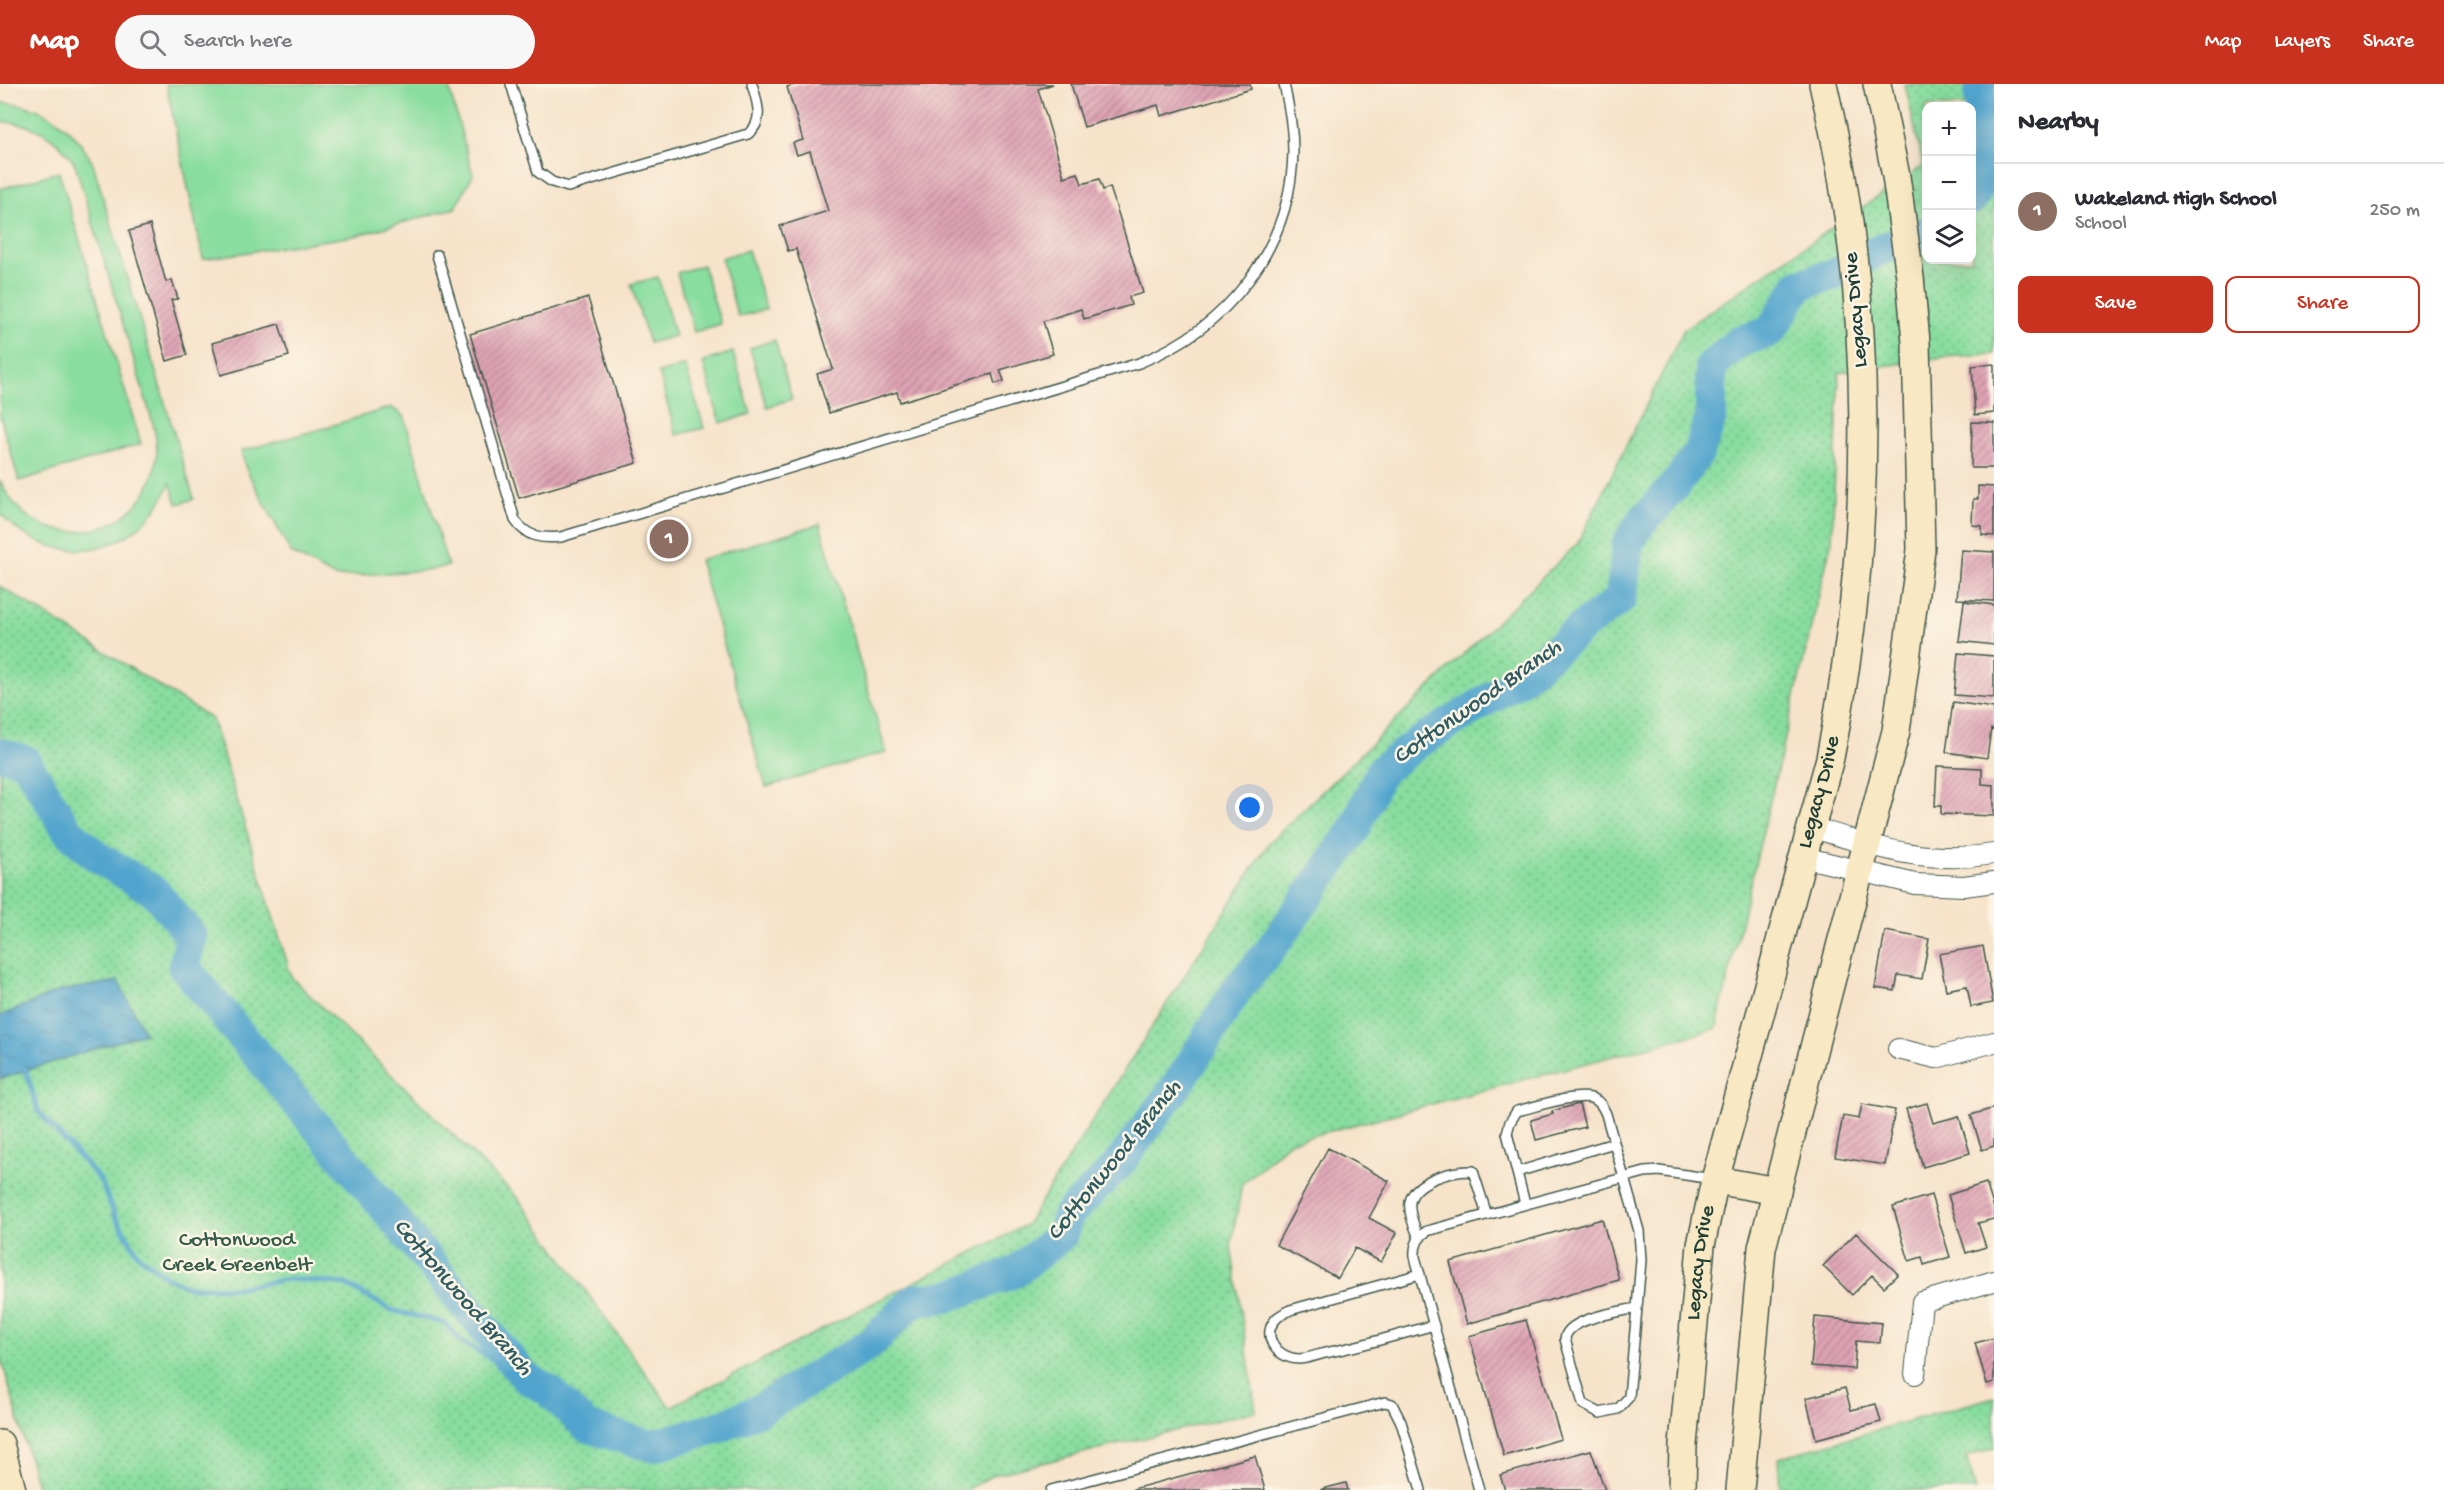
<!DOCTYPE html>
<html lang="en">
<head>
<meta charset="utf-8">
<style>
  :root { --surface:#fff; --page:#f7f7f7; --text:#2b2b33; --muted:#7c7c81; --line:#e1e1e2; --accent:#c8321e }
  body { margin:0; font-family:"Gochi Hand",sans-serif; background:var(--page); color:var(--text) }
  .controls { position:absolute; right:18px; top:18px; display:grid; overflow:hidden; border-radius:12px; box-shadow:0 6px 24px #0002 }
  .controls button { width:54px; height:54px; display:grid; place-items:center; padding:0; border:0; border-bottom:2px solid var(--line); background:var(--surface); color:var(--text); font:30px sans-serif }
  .you { position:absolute; left:1250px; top:724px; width:21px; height:21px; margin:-15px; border:4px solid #fff; border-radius:50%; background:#1a73e8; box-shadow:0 0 0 9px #1a73e833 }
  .badge { display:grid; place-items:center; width:39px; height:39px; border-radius:50%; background:var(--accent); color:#fff; font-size:20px; font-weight:700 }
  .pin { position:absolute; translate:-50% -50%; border:3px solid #fff; box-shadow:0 2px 6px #0006 }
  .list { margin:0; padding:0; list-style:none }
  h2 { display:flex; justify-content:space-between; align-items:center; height:78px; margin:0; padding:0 24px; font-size:26px }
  h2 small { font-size:20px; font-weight:400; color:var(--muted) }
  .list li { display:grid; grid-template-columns:39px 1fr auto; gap:18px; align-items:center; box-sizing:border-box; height:96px; padding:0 24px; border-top:2px solid var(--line) }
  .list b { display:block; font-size:22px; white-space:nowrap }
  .list p { margin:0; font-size:20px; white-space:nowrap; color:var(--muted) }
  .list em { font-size:20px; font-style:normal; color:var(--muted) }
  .actions { display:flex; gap:12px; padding:18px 24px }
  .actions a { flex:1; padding:14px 0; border:2px solid var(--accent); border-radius:12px; text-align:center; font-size:21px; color:var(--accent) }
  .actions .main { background:var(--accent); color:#fff }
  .icon { flex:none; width:33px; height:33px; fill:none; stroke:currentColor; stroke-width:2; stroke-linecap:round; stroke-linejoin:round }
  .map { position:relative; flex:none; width:1994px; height:1406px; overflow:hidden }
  header { display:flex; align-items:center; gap:36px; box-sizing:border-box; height:84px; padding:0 30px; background:var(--accent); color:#fff }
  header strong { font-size:28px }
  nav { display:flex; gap:33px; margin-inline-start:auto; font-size:21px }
  .search { width:420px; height:54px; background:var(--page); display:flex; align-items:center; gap:15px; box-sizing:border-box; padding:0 21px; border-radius:33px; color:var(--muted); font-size:22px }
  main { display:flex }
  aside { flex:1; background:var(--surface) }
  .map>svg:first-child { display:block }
  .green { fill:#88dd9f; stroke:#548d6a; stroke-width:1.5 }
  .park { fill:url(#park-dots); stroke:#548d6a; stroke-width:1.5; fill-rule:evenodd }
  .water { fill:url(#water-ripples); stroke:#387080; stroke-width:1.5 }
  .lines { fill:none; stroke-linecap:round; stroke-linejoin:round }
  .stream { stroke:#51a4cd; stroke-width:5 }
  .river { stroke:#51a4cd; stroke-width:32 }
  .building { fill:url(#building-hatch) }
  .service-casing { stroke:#3f564a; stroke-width:12 }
  .minor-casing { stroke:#3f564a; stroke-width:22 }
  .secondary-casing { stroke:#3f564a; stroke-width:30 }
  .service { stroke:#fff; stroke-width:9 }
  .minor { stroke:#fff; stroke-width:20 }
  .secondary { stroke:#f8e8c3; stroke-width:27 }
  .labels { text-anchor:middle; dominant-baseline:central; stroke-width:5; stroke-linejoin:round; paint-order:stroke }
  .street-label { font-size:22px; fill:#1f3d34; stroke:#fcf5e5 }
  .park-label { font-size:22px; fill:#345d49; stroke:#fcf5e5 }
  .water-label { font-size:24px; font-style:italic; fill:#2e5c62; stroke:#fcf5e5 }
</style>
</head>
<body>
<header>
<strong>Map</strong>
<div class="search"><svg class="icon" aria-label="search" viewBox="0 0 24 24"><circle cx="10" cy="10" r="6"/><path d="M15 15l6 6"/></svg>Search here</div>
<nav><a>Map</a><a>Layers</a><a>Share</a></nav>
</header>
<main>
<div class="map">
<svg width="1994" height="1406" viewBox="0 0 1994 1406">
  <defs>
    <pattern id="park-dots" width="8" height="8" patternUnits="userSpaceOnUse" patternTransform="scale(1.5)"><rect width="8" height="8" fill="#88dd9f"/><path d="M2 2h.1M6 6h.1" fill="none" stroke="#6fb482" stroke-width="1.8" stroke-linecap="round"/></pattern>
    <pattern id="water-ripples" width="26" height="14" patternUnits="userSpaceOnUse" patternTransform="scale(1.5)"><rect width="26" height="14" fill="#51a4cd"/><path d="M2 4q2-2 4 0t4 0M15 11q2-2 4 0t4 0" fill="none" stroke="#4387a7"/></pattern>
    <pattern id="building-hatch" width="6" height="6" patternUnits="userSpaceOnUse" patternTransform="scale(1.5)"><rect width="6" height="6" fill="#dfa3b5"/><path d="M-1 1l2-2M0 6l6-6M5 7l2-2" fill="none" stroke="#b48694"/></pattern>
  </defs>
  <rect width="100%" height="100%" fill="#fcf5e5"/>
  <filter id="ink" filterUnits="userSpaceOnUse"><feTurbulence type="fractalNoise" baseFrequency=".0167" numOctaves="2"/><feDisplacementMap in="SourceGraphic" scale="12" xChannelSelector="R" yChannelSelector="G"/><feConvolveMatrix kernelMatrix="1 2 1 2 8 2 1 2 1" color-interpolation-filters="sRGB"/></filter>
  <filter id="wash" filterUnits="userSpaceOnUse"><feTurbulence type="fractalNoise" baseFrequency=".008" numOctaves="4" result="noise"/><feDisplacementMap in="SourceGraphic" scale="24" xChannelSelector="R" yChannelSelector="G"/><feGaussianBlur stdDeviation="1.35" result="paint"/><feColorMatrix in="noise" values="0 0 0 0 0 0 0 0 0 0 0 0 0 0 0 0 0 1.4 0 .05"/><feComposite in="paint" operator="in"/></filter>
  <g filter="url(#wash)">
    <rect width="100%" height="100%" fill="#f6e3ca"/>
    <path class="green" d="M166 0H448L473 91 455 124 355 152 203 175Z
      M0 19C42 18 75 44 93 80L194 415 177 420 170 399C141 473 52 489 0 429V396C41 490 178 445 154 343L75 80C58 54 32 37 0 38Z
      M59 88 141 360 19 397 0 332V105Z
      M748 166 766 225 738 233 721 174Z
      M703 181 721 240 694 248 677 189Z
      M658 193 675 252 649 259 631 200Z
      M775 256 792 315 767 323 750 264Z
      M733 268 751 330 720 339 703 278Z
      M685 281 704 344 676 351 659 289Z
      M391 323 404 332 448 482 430 486 335 493 291 469 246 385 241 367 321 345Z
      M820 440 886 668 766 703 699 476Z"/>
    <path class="park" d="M1905 0H1994V270L1943 273 1839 289 1832 456 1716 945 1289 1058 1242 1100 1231 1162 1256 1327 993 1391 967 1406H38L0 1270V502L212 635 292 894 519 1115 670 1323 1026 1141 1269 759 1578 459 1684 245 1923 82ZM1926 22H1972V176H1926Z
      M1994 1313V1364L1966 1372 1976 1406H1780L1778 1374Z"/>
    <path class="water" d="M118 897 145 949 0 995V932L59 907Z"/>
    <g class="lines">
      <path class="stream" d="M26 987 38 1027 100 1096 116 1134 139 1172 168 1194 189 1203 236 1204 289 1195 345 1200 391 1226 444 1239 462 1258 526 1294"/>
      <path class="river" d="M1972 115 1986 88 1980 13 1981 0
        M0 670 25 677 68 747 96 772 155 808 191 852 184 883 526 1294 548 1306 587 1343 651 1362 719 1343 759 1326 869 1261 914 1216 947 1213 1015 1188 1062 1151 1068 1131 1119 1080 1183 993 1237 905 1268 869 1354 746 1381 687 1416 660 1521 595 1587 539 1621 515 1628 459 1640 440 1677 399 1699 368 1711 333V282L1740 257 1770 248 1799 201 1838 189 1880 166 1926 148"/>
    </g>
    <g id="blocks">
      <path class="building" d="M797 0H1053L1038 5 1064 93 1078 89 1082 100 1099 95 1103 106 1110 103 1143 209 1129 213 1131 221 1084 235 1081 225 1043 237 1053 270 1000 286 1004 297 995 300 992 290 900 318 897 308 829 329 817 290 833 285 796 165 788 167 780 142 828 127 810 67 797 71 793 59 803 56 787 3Z
        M1071 0H1250L1251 5 1161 32 1158 21 1084 43Z
        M150 141 166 198 172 196 178 215 171 216 187 271 167 277 129 147Z
        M588 214 637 379 519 414 470 250Z
        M279 240 289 272 221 291 212 259Z
        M1994 280V329L1975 331 1972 282Z
        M1972 338 1994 339V384H1971Z
        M1978 402 1994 403V452L1982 451V442L1972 441 1973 415H1978Z
        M1961 466 1994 468V517L1957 515Z
        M1964 517 1994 521V561L1959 557Z
        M1958 569 1994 572V614L1954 611Z
        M1953 618 1994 624V646L1991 645 1987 674 1946 668Z
        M1937 682 1982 684V700L1994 701V732L1941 730V722H1935Z
        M1885 847 1929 855 1922 895 1898 891 1895 907 1875 904Z
        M1983 862 1993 919 1971 923 1967 902 1946 906 1939 870Z
        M1927 1019 1933 1039 1959 1032 1970 1069 1923 1083 1906 1025Z
        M1579 1020 1585 1043 1536 1056 1531 1036 1553 1030 1552 1027Z
        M1862 1020 1895 1026 1885 1081 1835 1073 1843 1032 1859 1035Z
        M1994 1024V1062L1982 1066 1971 1031Z
        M1328 1064 1389 1097 1369 1134 1397 1149 1381 1178 1355 1164 1338 1194 1276 1161Z
        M1986 1099 1994 1124V1135L1978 1139 1986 1163 1966 1169 1948 1111Z
        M1931 1111 1950 1173 1924 1181 1922 1173 1909 1177 1893 1123Z
        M1602 1135 1619 1196 1467 1240 1450 1178Z
        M1856 1149 1898 1190 1884 1203 1872 1191 1852 1211 1823 1182Z
        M1815 1233 1882 1239 1880 1259 1856 1257 1854 1285 1811 1282Z
        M1526 1236 1561 1355 1504 1372 1469 1252Z
        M1994 1254V1298L1987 1300 1975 1259Z
        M1845 1304 1851 1326 1876 1320 1881 1338 1816 1355 1806 1314Z
        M1591 1366 1605 1406H1505L1500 1391Z
        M1255 1372 1265 1406H1133V1405Z
        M1346 1399 1348 1406H1322V1405Z"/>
    </g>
  </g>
  <g filter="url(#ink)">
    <use href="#blocks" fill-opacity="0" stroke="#3f564a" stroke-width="1.5"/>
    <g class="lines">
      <defs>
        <path id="service" d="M511 0 538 88 552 98 568 103 748 50C765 37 757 18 752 0
          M437 171 515 436C526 453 542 455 561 453L1139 279C1227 244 1291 165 1293 68 1293 45 1289 22 1284 0
          M1517 1088 1614 1059
          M1525 1120 1507 1049 1510 1038 1517 1027C1535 1023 1578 1008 1594 1015 1601 1018 1603 1024 1606 1030L1639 1147 1641 1176 1637 1224 1629 1313 1618 1325 1600 1329 1583 1320 1565 1255C1567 1234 1619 1228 1637 1224
          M1419 1154C1415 1144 1408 1129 1410 1118 1414 1096 1454 1086 1473 1087L1487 1131
          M1420 1190 1290 1226C1287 1228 1282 1230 1278 1233 1259 1250 1276 1274 1298 1275 1306 1275 1317 1271 1325 1269 1362 1262 1398 1251 1434 1241
          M1051 1406 1385 1318 1392 1320 1401 1338 1421 1406
          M1479 1406 1415 1173C1414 1162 1418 1153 1427 1147L1645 1088 1659 1087 1713 1095"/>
        <path id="minor" d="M1811 743C1876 763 1925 781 1994 770
          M1803 773 1915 800 1964 802 1994 798
          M1898 965 1936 974 1994 958
          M1915 1290 1922 1218 1994 1197"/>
        <g id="secondary">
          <path d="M1715 1096 1777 1107"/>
          <path d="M0 1360 12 1406"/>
          <path id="s1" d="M1682 1406 1683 1361 1701 1161 1715 1096 1830 674C1874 451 1876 221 1823 0"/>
          <path d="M1740 1406 1762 1164 1896 647 1921 466 1916 258 1910 193 1896 92 1877 0"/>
        </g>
      </defs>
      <use href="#service" class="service-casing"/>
      <use href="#minor" class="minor-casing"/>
      <use href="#secondary" class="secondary-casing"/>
      <use href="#service" class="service"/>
      <use href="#minor" class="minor"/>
      <use href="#secondary" class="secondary"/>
    </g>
  </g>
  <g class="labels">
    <g class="street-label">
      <text transform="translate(1857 226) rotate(-95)">Legacy Drive</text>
      <text stroke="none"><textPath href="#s1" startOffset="714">Legacy Drive</textPath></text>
      <text stroke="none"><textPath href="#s1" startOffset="228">Legacy Drive</textPath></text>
    </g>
    <g class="park-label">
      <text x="237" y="1157">Cottonwood<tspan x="237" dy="25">Creek Greenbelt</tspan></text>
    </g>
    <g class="water-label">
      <text transform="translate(1478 619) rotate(-35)">Cottonwood Branch</text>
      <text transform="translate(1115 1077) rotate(-51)">Cottonwood Branch</text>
      <text transform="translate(462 1214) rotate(49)">Cottonwood Branch</text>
    </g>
  </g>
</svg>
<div class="controls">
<button>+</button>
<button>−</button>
<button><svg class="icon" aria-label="layers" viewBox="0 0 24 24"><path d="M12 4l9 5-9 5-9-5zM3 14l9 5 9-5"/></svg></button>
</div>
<div class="you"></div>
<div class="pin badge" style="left:669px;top:455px;background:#8d6e63">1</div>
</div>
<aside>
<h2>Nearby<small></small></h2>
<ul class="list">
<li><span class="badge" style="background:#8d6e63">1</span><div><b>Wakeland High School</b><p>School</p></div><em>250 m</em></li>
</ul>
<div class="actions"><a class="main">Save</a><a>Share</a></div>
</aside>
</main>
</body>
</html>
